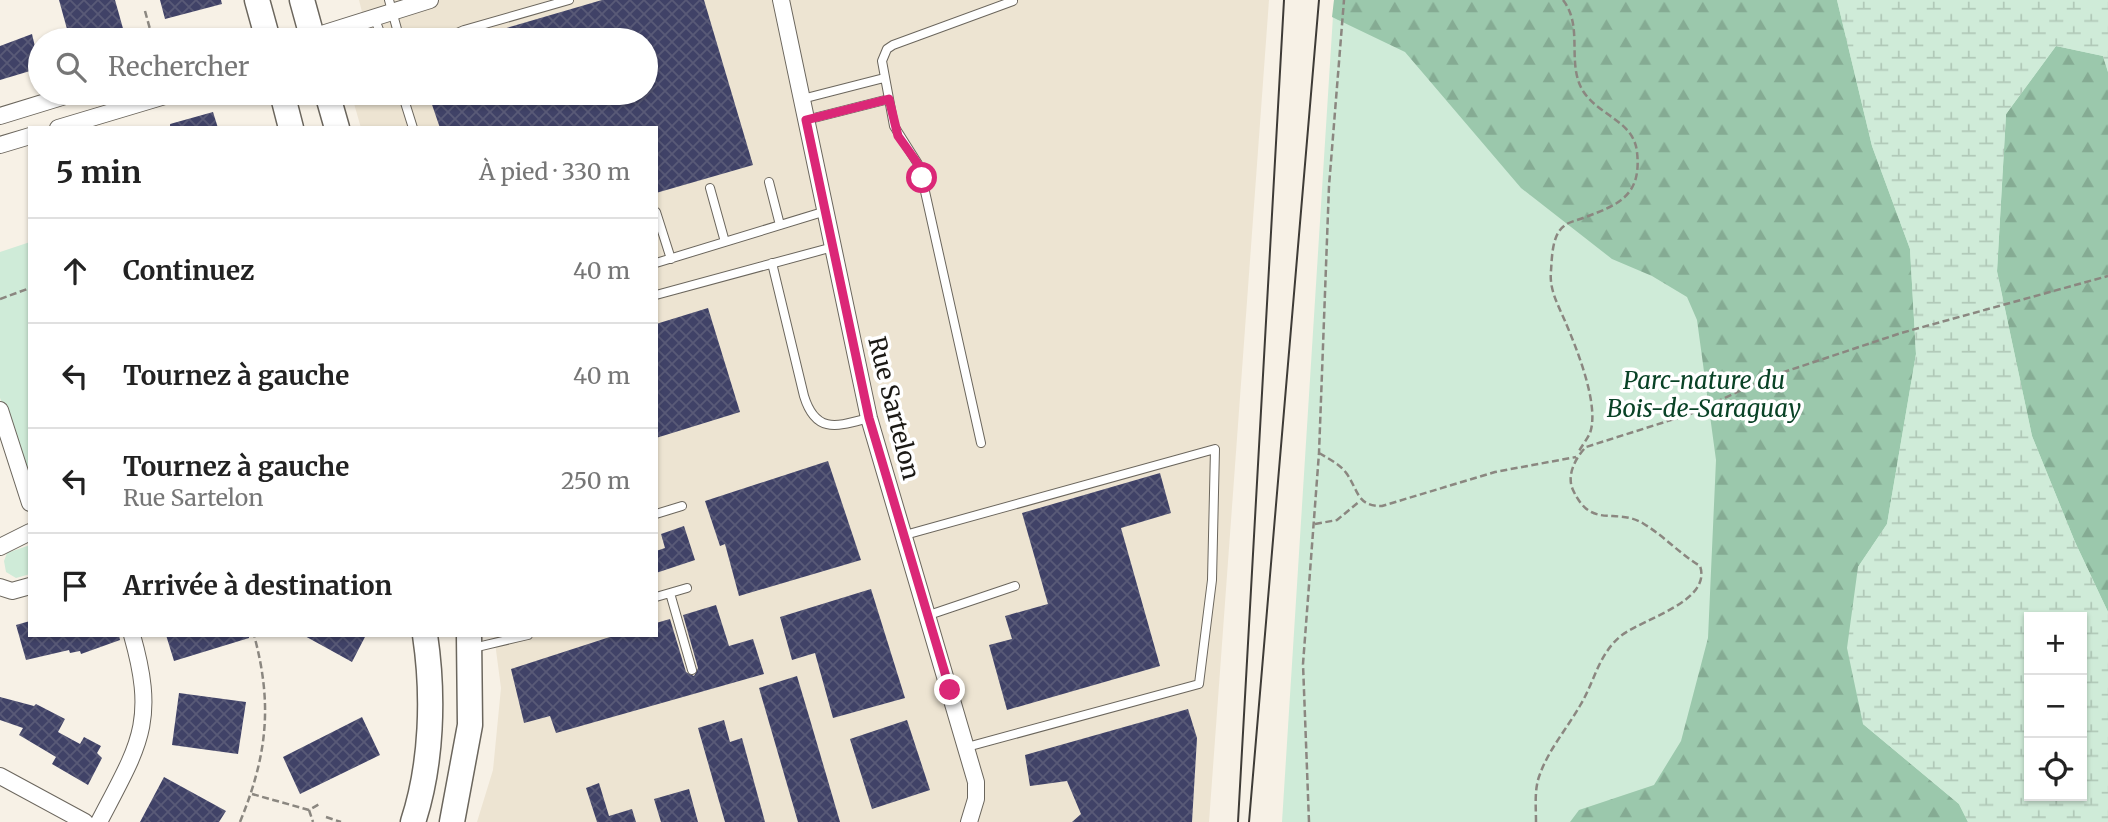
<!DOCTYPE html>
<html lang="fr">
<head>
<meta charset="utf-8">
<style>
  :root { --surface:#fff; --page:#f2f2f2; --text:#222; --muted:#767676; --line:#e0e0e0 }
  body { margin:0; font-family:Merriweather,serif; background:var(--page); color:var(--text) }
  .controls { position:absolute; right:21px; bottom:21px; display:grid; overflow:hidden; border-radius:0px; box-shadow:0 2px 5px #0004 }
  .controls button { width:63px; height:63px; display:grid; place-items:center; padding:0; border:0; border-bottom:2px solid var(--line); background:var(--surface); color:var(--text); font:35px sans-serif }
  .stop { position:absolute; width:21px; height:21px; margin:-16px; border:5px solid #db2777; border-radius:50%; background:#fff }
  .stop.end { background:#db2777; border-color:#fff; box-shadow:0 2px 7px #0008 }
  .list { margin:0; padding:0; list-style:none }
  h2 { display:flex; justify-content:space-between; align-items:center; height:91px; margin:0; padding:0 28px; font-size:30px }
  h2 small { font-size:23px; font-weight:400; color:var(--muted) }
  .list li { display:grid; grid-template-columns:46px 1fr auto; gap:21px; align-items:center; box-sizing:border-box; height:105px; padding:0 28px; border-top:2px solid var(--line) }
  .list b { display:block; font-size:26px; white-space:nowrap }
  .list p { margin:0; font-size:23px; white-space:nowrap; color:var(--muted) }
  .list em { font-size:23px; font-style:normal; color:var(--muted) }
  .icon { flex:none; width:38px; height:38px; fill:none; stroke:currentColor; stroke-width:2; stroke-linecap:round; stroke-linejoin:round }
  .map { position:relative; flex:none; width:2108px; height:822px; overflow:hidden }
  .search { position:absolute; background:var(--surface); box-shadow:0 2px 5px #0004; left:28px; top:28px; width:630px; height:77px; display:flex; align-items:center; gap:18px; box-sizing:border-box; padding:0 24px; border-radius:38px; color:var(--muted); font-size:26px }
  .panel { position:absolute; background:var(--surface); box-shadow:0 2px 5px #0004; left:28px; top:126px; width:630px; height:511px; border-radius:0px }
  .map>svg:first-child { display:block }
  .built { fill:#ede4d2 }
  .green { fill:#cfebd8; fill-rule:evenodd }
  .forest { fill:url(#forest-firs) }
  .wetland { fill:url(#wetland-marsh); fill-rule:evenodd }
  .building { fill:url(#building-cross-hatch) }
  .lines { fill:none; stroke-linecap:round; stroke-linejoin:round }
  .lane-casing { stroke:#6b665d; stroke-width:10 }
  .street-casing { stroke:#6b665d; stroke-width:18 }
  .primary-casing { stroke:#6b665d; stroke-width:27 }
  .path { stroke:#8b8780; stroke-width:2.5; stroke-dasharray:7 3.5; stroke-linecap:butt }
  .lane { stroke:#fff; stroke-width:8 }
  .street { stroke:#fff; stroke-width:16 }
  .primary { stroke:#fff; stroke-width:24 }
  .tram { stroke:#3e3b36; stroke-width:2 }
  .route { stroke:#db2777; stroke-width:9 }
  .labels { text-anchor:middle; dominant-baseline:central; stroke-width:7; stroke-linejoin:round; paint-order:stroke }
  .park-label { font-size:24px; font-style:italic; fill:#094226; stroke:#fff }
  .street-label { font-size:24px; fill:#1b1915; stroke:#fff }
</style>
</head>
<body>
<div class="map">
<svg width="2108" height="822" viewBox="0 0 2108 822">
  <defs>
    <pattern id="forest-firs" width="22" height="20" patternUnits="userSpaceOnUse" patternTransform="scale(1.75)"><rect width="22" height="20" fill="#9bc8ac"/><path d="M5 1l3.5 6h-7zM16 11l3.5 6h-7z" fill="#85ab93"/></pattern>
    <pattern id="wetland-marsh" width="20" height="14" patternUnits="userSpaceOnUse" patternTransform="scale(1.75)"><rect width="20" height="14" fill="#cfebd8"/><path d="M1 5h8M5 5V1M11 12h8M15 12V8" fill="none" stroke="#b1c9b8"/></pattern>
    <pattern id="building-cross-hatch" width="8" height="8" patternUnits="userSpaceOnUse" patternTransform="scale(1.75)"><rect width="8" height="8" fill="#404267"/><path d="M0 0l8 8M0 8l8-8" fill="none" stroke="#595a77"/></pattern>
  </defs>
  <rect width="100%" height="100%" fill="#f7f1e6"/>
  <path class="built" d="M359 0H1269L1209 822H477L493 770 501 688 494 635H656V128H361L351 93H646V40H369Z"/>
  <path class="green" d="M1334 0H2108V822H1282ZM2029 617H2082V796H2029Z
    M30 242V475L0 398V252Z
    M30 545V574L16 578 6 572 4 561 7 553Z"/>
  <path class="forest" d="M1334 0H1837L1872 146 1910 249 1916 354 1887 524 1858 567 1863 724 1959 804 1968 822H1570L1579 810 1654 785 1681 741 1708 638 1716 460 1697 320 1687 297 1652 276 1612 259 1521 188 1405 52 1332 17Z
    M2056 46 2103 56 2108 72V612L2075 542 2032 436 1997 272 2006 114Z"/>
  <path class="wetland" d="M1837 0H2108V72L2103 56 2056 46 2006 114 1997 271 2032 436 2075 542 2108 612V822H1968L1959 804 1863 724 1847 648 1858 567 1887 524 1916 354 1910 249 1872 146ZM2029 617H2082V796H2029Z"/>
  <path class="building" d="M59 0H115L124 32 92 40H70Z
    M160 0H221L222 4 165 19Z
    M602 0H704L753 165 656 193V128H440L428 93H646V40H476V37Z
    M32 34 40 68 0 80V46Z
    M213 112 218 128H170V124Z
    M708 308 740 412 656 438V324Z
    M828 461 861 560 739 596 725 544 720 546 705 501Z
    M1160 473 1171 513 1121 528 1160 666 1007 710 989 645 1012 639 1005 616 1048 604 1022 513Z
    M684 526 695 560 656 573V551L665 548 661 534Z
    M871 589 905 698 833 718 815 653 792 660 780 617Z
    M716 605 729 646 753 639 764 674 556 733 550 716 524 723 511 669 616 635H656V623L670 619 686 672 694 676 698 668 683 615Z
    M30 621V635H119L120 640 81 654 80 651 70 653 69 650 26 660 16 625Z
    M166 635H249V638L174 661Z
    M303 635H366L352 662Z
    M797 676 811 723 840 822H798L759 688Z
    M179 693 246 702 238 754 172 745Z
    M0 697 34 706 36 704 65 719 58 732 80 744 84 737 101 746 97 753 102 758 88 785 52 764 56 757 19 735 23 728 0 720Z
    M1188 709 1197 738 1192 822H1072L1081 814 1067 781 1030 786 1025 755Z
    M362 717 380 755 300 794 283 757Z
    M724 720 730 742 742 738 765 822H725L698 728Z
    M907 720 930 790 872 809 850 739Z
    M164 777 226 811 219 822H140Z
    M599 783 609 816 632 809 636 822H597L586 788Z
    M689 789 698 822H661L654 799Z"/>
  <g class="lines">
    <defs>
      <path id="lane" d="M389 0 400 40
        M374 17 383 40
        M441 40 464 30 569 0
        M402 93 413 128
        M802 99 884 78
        M806 120 889 99
        M769 182 780 225
        M710 188 725 242
        M656 212 671 259
        M656 263 826 211
        M772 263 804 396C816 435 838 426 869 418
        M656 295 833 247
        M981 443 922 178 918 164 894 126 882 61 887 49 893 45 1013 1
        M656 514 682 506
        M905 535 1215 449 1212 580 1199 684 967 747
        M670 593 692 670
        M656 597 687 588
        M929 615 1015 586
        M473 648 528 635"/>
      <path id="street" d="M781 0 869 418 976 782V799L969 822
        M306 39 430 0
        M276 40 312 36
        M0 116 75 93
        M58 128 175 93
        M0 145 30 136
        M0 410 30 503
        M0 547 30 532
        M0 587 12 591 30 586
        M0 776 85 822
        M99 822C139 745 157 723 132 635"/>
      <path id="primary" d="M257 0 268 40
        M302 0 313 40
        M282 93 291 128
        M327 93 337 128
        M413 822C432 764 434 695 425 635
        M452 822 470 725 469 635"/>
    </defs>
    <use href="#lane" class="lane-casing"/>
    <use href="#street" class="street-casing"/>
    <use href="#primary" class="primary-casing"/>
    <path class="path" d="M1563 0C1584 27 1566 63 1583 91 1599 116 1634 121 1637 152 1642 196 1618 205 1583 218 1578 220 1568 222 1564 226 1552 235 1552 257 1551 271 1549 289 1558 305 1565 321 1576 347 1600 405 1590 433 1587 439 1582 446 1579 451
      M145 11 153 40
      M0 299 30 288
      M1319 453C1329 459 1340 464 1347 474 1359 492 1357 506 1382 506L1495 472 1576 457
      M1315 524 1337 520 1360 501
      M252 794 309 810 321 803
      M309 810 313 822
      M326 817 341 822
      M240 822C267 756 273 705 254 635
      M1309 822 1303 664 1319 453 1329 186 1344 0
      M1536 822C1536 806 1534 789 1540 774 1549 749 1568 727 1581 704 1595 680 1599 653 1622 635 1645 618 1712 601 1700 566 1680 554 1664 536 1644 524 1615 506 1592 531 1573 490 1566 475 1576 457 1586 447L1690 414 1772 376 1901 333 2108 276"/>
    <use href="#lane" class="lane"/>
    <use href="#street" class="street"/>
    <use href="#primary" class="primary"/>
    <path class="tram" d="M1238 822 1284 0
      M1249 822 1319 0"/>
  </g>
  <g class="lines">
    <path class="route" d="M922 178 918 164 898 136 889 99 806 120 869 418 950 690"/>
  </g>
  <g class="labels">
    <g class="park-label">
      <text x="1704" y="380">Parc-nature du<tspan x="1704" dy="28">Bois-de-Saraguay</tspan></text>
    </g>
    <g class="street-label">
      <text transform="translate(894 408) rotate(76)">Rue Sartelon</text>
    </g>
  </g>
</svg>
<div class="controls">
<button>+</button>
<button>−</button>
<button><svg class="icon" aria-label="locate" viewBox="0 0 24 24"><circle cx="12" cy="12" r="6"/><path d="M12 2v4M12 18v4M2 12h4M18 12h4"/></svg></button>
</div>
<div class="stop" style="left:922px;top:178px"></div>
<div class="stop end" style="left:950px;top:690px"></div>
<div class="search"><svg class="icon" aria-label="search" viewBox="0 0 24 24"><circle cx="10" cy="10" r="6"/><path d="M15 15l6 6"/></svg>Rechercher</div>
<section class="panel">
<h2>5 min<small>À pied · 330 m</small></h2>
<ul class="list">
<li><svg class="icon" aria-label="ahead" viewBox="0 0 24 24"><path d="M12 20V5M6 11l6-6 6 6"/></svg><div><b>Continuez</b></div><em>40 m</em></li>
<li><svg class="icon" aria-label="left" viewBox="0 0 24 24"><path d="M17 20v-9H6M10 6l-5 5 5 5"/></svg><div><b>Tournez à gauche</b></div><em>40 m</em></li>
<li><svg class="icon" aria-label="left" viewBox="0 0 24 24"><path d="M17 20v-9H6M10 6l-5 5 5 5"/></svg><div><b>Tournez à gauche</b><p>Rue Sartelon</p></div><em>250 m</em></li>
<li><svg class="icon" aria-label="arrive" viewBox="0 0 24 24"><path d="M6 21V4h12l-3 4 3 4H6"/></svg><div><b>Arrivée à destination</b></div></li>
</ul>
</section>
</div>
</body>
</html>
